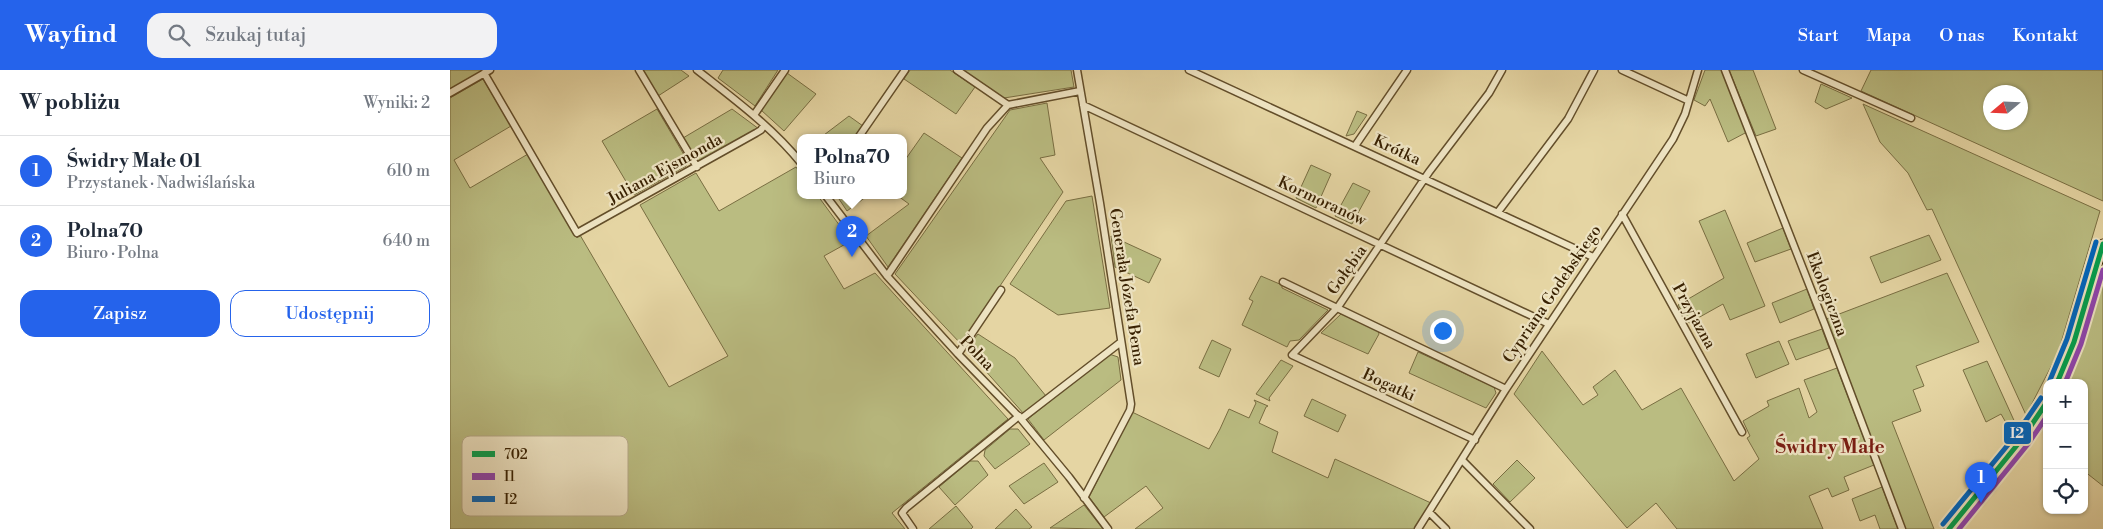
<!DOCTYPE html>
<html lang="pl">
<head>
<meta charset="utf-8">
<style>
  :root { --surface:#fff; --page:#f2f2f3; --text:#1f2937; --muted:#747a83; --line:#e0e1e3; --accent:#2563eb }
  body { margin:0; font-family:"Libre Bodoni",serif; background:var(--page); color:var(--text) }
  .controls { position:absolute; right:15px; bottom:15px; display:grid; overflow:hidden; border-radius:10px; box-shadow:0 1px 4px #0004 }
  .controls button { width:45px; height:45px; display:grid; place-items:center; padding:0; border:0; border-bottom:1px solid var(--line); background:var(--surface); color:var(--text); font:25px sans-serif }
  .compass { position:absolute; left:1533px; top:15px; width:45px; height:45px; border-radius:50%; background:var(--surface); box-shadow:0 1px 4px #0004; rotate:251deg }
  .you { position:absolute; left:992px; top:260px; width:18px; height:18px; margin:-12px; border:4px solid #fff; border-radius:50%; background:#1a73e8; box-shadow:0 0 0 8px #1a73e833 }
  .badge { display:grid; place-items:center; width:32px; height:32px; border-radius:50%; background:var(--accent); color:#fff; font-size:16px; font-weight:700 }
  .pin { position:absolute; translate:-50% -41px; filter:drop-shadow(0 1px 2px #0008) }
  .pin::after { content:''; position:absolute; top:26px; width:18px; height:15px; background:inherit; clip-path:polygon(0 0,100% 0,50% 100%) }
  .popup { position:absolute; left:347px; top:64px; width:110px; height:65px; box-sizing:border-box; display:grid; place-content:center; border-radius:10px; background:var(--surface); filter:drop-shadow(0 1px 4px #0005); font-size:16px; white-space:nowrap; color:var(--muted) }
  .popup b { font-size:19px; color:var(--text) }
  .popup::after { content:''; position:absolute; left:50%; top:100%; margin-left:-10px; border:10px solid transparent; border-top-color:var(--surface) }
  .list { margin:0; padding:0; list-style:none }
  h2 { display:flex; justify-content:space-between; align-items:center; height:65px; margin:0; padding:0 20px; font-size:21px }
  h2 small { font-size:16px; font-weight:400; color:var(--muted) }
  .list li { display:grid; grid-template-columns:32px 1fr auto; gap:15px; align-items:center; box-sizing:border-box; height:70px; padding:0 20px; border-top:1px solid var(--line) }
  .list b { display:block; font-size:19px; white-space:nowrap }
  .list p { margin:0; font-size:16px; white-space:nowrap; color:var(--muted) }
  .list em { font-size:16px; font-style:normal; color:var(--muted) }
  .actions { display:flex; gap:10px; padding:15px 20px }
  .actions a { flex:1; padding:11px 0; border:1px solid var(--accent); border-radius:15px; text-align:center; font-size:18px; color:var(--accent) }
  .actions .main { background:var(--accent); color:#fff }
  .icon { flex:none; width:28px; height:28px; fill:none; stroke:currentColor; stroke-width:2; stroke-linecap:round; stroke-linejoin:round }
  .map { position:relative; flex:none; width:1653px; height:459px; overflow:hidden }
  header { display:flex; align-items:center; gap:30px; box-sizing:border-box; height:70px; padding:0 25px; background:var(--accent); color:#fff }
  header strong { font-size:24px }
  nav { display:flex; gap:28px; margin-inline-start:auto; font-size:18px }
  .search { width:350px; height:45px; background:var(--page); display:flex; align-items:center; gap:12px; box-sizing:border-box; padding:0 18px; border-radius:15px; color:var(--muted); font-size:19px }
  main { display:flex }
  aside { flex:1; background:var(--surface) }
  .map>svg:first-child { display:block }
  .green { fill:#babc81; stroke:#796e42; fill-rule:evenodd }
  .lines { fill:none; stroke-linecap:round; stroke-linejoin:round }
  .minor-casing { stroke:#634e2a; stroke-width:9 }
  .secondary-casing { stroke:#382102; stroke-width:11 }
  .minor { stroke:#eee4c3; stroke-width:6 }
  .secondary { stroke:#eee4c3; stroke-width:9 }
  .bus-1-casing { stroke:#eee4c3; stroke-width:9 }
  .bus-2-casing { stroke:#eee4c3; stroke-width:9 }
  .bus-3-casing { stroke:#eee4c3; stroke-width:9 }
  .bus-1 { stroke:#039f4d; stroke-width:5 }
  .bus-2 { stroke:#8e44ad; stroke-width:5 }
  .bus-3 { stroke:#0065bd; stroke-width:5 }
  .labels { text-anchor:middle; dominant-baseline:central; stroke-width:4.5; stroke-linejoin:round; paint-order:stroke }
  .street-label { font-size:16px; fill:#382102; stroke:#eee4c3 }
  .quarter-label { font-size:19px; font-weight:bold; fill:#7a1f14; stroke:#eee4c3 }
  .key { fill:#eee4c3; stroke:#b7aa89; stroke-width:1 }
  .key-label { font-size:14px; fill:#382102 }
  .line-badge { stroke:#eee4c3; stroke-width:2 }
  .badge-label { font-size:14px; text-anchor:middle; font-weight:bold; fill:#fff }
</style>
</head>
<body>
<header>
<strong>Wayfind</strong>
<div class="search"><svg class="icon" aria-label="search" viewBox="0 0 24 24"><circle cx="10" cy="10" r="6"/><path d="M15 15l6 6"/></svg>Szukaj tutaj</div>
<nav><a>Start</a><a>Mapa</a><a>O nas</a><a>Kontakt</a></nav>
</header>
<main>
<aside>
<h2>W pobliżu<small>Wyniki: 2</small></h2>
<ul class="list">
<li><span class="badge">1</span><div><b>Świdry Małe 01</b><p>Przystanek · Nadwiślańska</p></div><em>610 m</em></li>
<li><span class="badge">2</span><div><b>Polna70</b><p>Biuro · Polna</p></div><em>640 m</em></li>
</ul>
<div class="actions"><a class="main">Zapisz</a><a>Udostępnij</a></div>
</aside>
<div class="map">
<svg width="1653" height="459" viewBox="0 0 1653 459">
  <rect width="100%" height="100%" fill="#e5d5a3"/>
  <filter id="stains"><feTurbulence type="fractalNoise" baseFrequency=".004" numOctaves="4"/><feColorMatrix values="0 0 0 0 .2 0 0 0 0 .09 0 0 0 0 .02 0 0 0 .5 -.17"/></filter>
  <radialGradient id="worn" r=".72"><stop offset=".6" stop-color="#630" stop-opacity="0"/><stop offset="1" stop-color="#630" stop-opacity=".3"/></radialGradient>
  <path class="green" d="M0 0H36L0 20Z
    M192 0H231L239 6 208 26Z
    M273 0H328L305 36 268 8Z
    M460 0H500L525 17 506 44 454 9Z
    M513 0H621L624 17 554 28Z
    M1255 0H1271L1274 3 1297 62 1278 72 1260 29 1255 36 1244 30Z
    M1279 0H1303L1326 59 1306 66Z
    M1421 0H1653V131L1411 21ZM1540 22H1570V52H1540Z
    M337 3 366 24 334 61 311 40Z
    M33 9 61 56 4 90 20 118 78 84 127 168 130 165 219 317 278 286 190 135 246 103 269 141 346 97 351 104V126H368L401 171 374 186 394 219 425 203 558 349 442 443 455 459H0V28Z
    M1371 14 1402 28 1376 39 1365 32Z
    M597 33 605 85 590 88 613 122 511 274 445 204 560 40Z
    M1413 34 1650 141 1608 283 1576 345 1482 139 1477 140 1458 103 1430 72Z
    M207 39 237 90 236 96 184 125 152 71Z
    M282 39 309 59 248 94 233 68Z
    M907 41 917 45 904 64 896 66Z
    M399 46 413 56 404 68H370Z
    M474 63 512 88 438 197 416 166 459 134 448 126H453V89L455 90Z
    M861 95 881 104 866 138 846 128Z
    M903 113 920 121 902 154 885 146Z
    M387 126H417L397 141Z
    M642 126 660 238 608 245 560 214 616 131Z
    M1275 140 1315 236 1280 250 1273 234 1239 253 1228 235 1274 208 1249 151Z
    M1333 158 1341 179 1305 192 1297 173Z
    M1479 165 1491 190 1431 213 1420 187Z
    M661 166 711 189 699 213 665 197Z
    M1653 202V416L1634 401V313H1616L1626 287Z
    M1497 203 1529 272 1466 296 1474 316 1463 320 1471 341 1442 352 1484 459H1454L1376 249Z
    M811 206 832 215V218L878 240 849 270 840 271 837 277 792 255 803 231 799 229Z
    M1357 219 1364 239 1330 253 1322 233Z
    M891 244 928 261 929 264 918 284 871 263Z
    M1372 259 1379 278 1346 290 1338 271Z
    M528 264 565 288 596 326 574 344 516 279Z
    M762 270 781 279 769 307 749 298Z
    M1329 271 1339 294 1306 308 1296 284Z
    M1092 281 1133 335 1148 325 1143 317 1165 300 1192 340 1231 318 1284 411 1309 389 1297 368 1300 366 1293 351 1319 336 1317 331 1349 318 1359 348 1367 342 1354 310 1387 298 1424 395 1394 407 1399 420 1382 427 1378 418 1359 426 1373 459H1227L1206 433 1177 458 1064 324Z
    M968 282 1044 317 1046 323 1036 338 959 303Z
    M659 284 668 287 671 310 594 370 578 349Z
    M831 290 843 296 819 328 820 331 806 324Z
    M1537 291 1567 357 1562 363 1551 344 1536 352 1513 300Z
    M862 329 896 345 888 362 854 346Z
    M804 330 818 336 816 337 809 353 828 362 822 382 878 408 885 389 981 433 965 459H685L713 438 696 416 654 447 639 427 682 342 759 379 770 359 779 339 799 348 806 333Z
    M560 359H568L580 374 545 399 534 386 535 380Z
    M1067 390 1085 408 1060 432 1043 414Z
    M520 391H528L538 405 505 435 489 417Z
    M594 393 608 412 574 434 559 416Z
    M1432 417 1448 459H1430L1425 445 1410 451 1402 429Z
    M634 435 653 459 600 458Z
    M506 436 523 457 521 459H479Z
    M566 439 582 457 579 459H545Z"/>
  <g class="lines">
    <defs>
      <path id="minor" d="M189 0 247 97
        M247 0C284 29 322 57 351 93
        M507 0 558 35
        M627 0 650 133 681 334 680 340 634 428
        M739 0 1143 187
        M1172 0 1237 30
        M1275 0 1375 255 1452 459
        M1353 0 1461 48
        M34 3 127 163 306 63 311 60 314 55
        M0 23 40 0
        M633 35 1099 254
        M304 45 335 0
        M408 68 455 0
        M905 76 957 0
        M376 126 437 206 508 284 571 349 619 407 658 459
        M1048 142 1118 49 1144 0
        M1172 144 1292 362
        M437 206 537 58 558 35 630 21
        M833 212 1056 319
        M508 284 551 220
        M571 349 671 272
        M1025 370 842 285 888 237 979 102 1039 23 1052 0
        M1012 390 1080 459
        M979 442 996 459
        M463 459 452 443 456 438 569 346
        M968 459 1056 319 1223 69 1235 44 1248 0"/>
      <path id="secondary" d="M1607 313 1624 272 1653 174
        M1499 459 1572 369 1597 332"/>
    </defs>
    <use href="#minor" class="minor-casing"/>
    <use href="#secondary" class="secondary-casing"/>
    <use href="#minor" class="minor"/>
    <use href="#secondary" class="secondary"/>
    <defs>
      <path id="bus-1" d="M1607 313 1624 272 1653 174
        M1499 459 1572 369 1597 332"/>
      <path id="bus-2" d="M1615 313 1631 274 1653 200
        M1509 459 1578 374 1597 346"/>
      <path id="bus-3" d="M1600 310 1617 269 1646 172
        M1493 454 1566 365 1591 328"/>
    </defs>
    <use href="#bus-1" class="bus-1-casing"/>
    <use href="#bus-2" class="bus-2-casing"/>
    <use href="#bus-3" class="bus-3-casing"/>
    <use href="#bus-1" class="bus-1"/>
    <use href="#bus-2" class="bus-2"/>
    <use href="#bus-3" class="bus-3"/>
  </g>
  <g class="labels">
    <g class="street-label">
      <text transform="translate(947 80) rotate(25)">Krótka</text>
      <text transform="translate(215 99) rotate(-29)">Juliana Ejsmonda</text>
      <text transform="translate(872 131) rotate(25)">Kormoranów</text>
      <text transform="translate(897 200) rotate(-55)">Gołębia</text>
      <text transform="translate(677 217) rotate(81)">Generała Józefa Bema</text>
      <text transform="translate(1102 224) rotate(-56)">Cypriana Godebskiego</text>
      <text transform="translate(1377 224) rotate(69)">Ekologiczna</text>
      <text transform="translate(1244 246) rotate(61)">Przyjazna</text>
      <text transform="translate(527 283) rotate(46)">Polna</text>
      <text transform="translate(939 315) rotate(25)">Bogatki</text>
    </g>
    <g class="quarter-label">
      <text x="1380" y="377">Świdry Małe</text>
    </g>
  </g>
  <rect x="12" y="366" width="166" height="80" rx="8" class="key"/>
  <rect x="22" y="381" width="23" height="6" fill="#039f4d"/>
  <rect x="22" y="403" width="23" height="7" fill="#8e44ad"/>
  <rect x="22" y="426" width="23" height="6" fill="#0065bd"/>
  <g class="key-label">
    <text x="54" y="389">702</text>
    <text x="54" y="411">I1</text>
    <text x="54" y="434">I2</text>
  </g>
  <rect class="line-badge" x="1553" y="351" width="29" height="24" rx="5" fill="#0065bd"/>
  <g class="badge-label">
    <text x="1567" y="368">I2</text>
  </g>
  <rect width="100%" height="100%" filter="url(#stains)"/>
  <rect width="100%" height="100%" fill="url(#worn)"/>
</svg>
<div class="controls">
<button>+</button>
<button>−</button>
<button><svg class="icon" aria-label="locate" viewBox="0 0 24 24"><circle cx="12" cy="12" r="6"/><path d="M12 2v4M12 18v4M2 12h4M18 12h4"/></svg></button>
</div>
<svg class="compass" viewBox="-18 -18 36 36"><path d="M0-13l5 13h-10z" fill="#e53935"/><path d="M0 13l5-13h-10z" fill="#747a83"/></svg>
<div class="you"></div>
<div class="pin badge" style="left:1531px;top:433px">1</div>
<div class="pin badge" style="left:402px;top:187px">2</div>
<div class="popup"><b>Polna70</b>Biuro</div>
</div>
</main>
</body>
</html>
